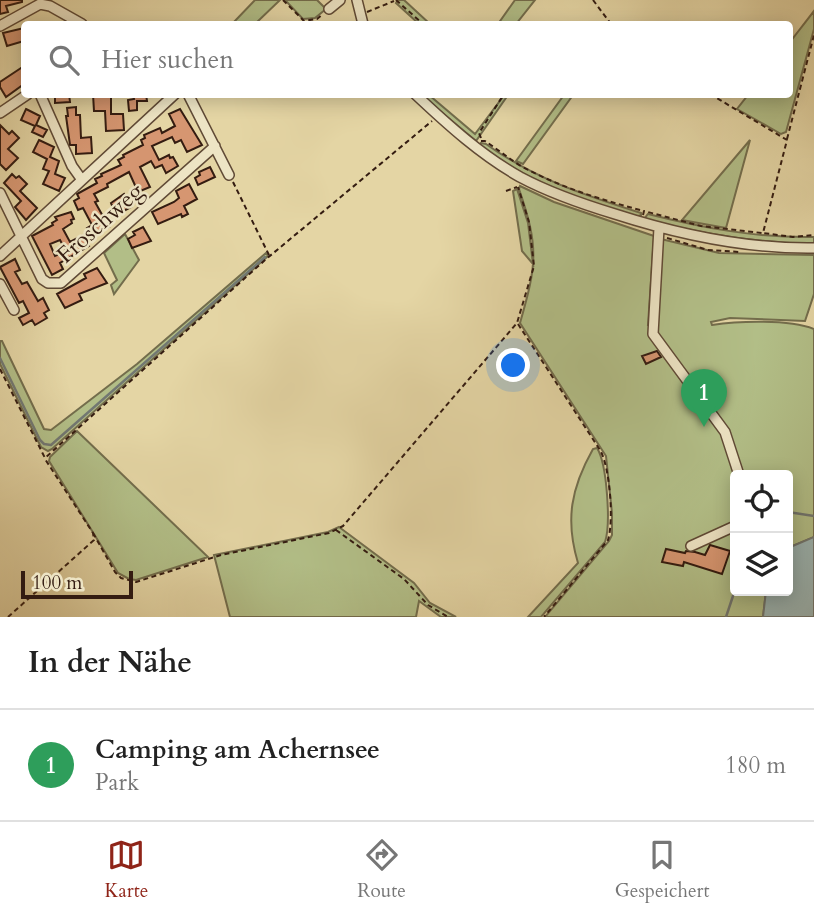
<!DOCTYPE html>
<html lang="de">
<head>
<meta charset="utf-8">
<style>
  :root { --surface:#fff; --page:#f2f2f2; --text:#222; --muted:#767676; --line:#e0e0e0; --accent:#8f2418 }
  body { margin:0; font-family:Cardo,serif; background:var(--page); color:var(--text) }
  .controls { position:absolute; right:21px; bottom:21px; display:grid; overflow:hidden; border-radius:7px; box-shadow:0 4px 18px #0003 }
  .controls button { width:63px; height:63px; display:grid; place-items:center; padding:0; border:0; border-bottom:2px solid var(--line); background:var(--surface); color:var(--text); font:35px sans-serif }
  .scale { position:absolute; left:21px; bottom:18px; width:112px; box-sizing:border-box; padding-left:7px; border:4px solid #341c11; border-top:0; font-size:19px; line-height:24px; white-space:nowrap; color:#341c11; -webkit-text-stroke:5px #ede4c4; paint-order:stroke }
  .you { position:absolute; left:514px; top:366px; width:24px; height:24px; margin:-18px; border:5px solid #fff; border-radius:50%; background:#1a73e8; box-shadow:0 0 0 10px #1a73e833 }
  .badge { display:grid; place-items:center; width:46px; height:46px; border-radius:50%; background:var(--accent); color:#fff; font-size:23px; font-weight:700 }
  .pin { position:absolute; translate:-50% -58px; filter:drop-shadow(0 2px 4px #0008) }
  .pin::after { content:''; position:absolute; top:37px; width:24px; height:21px; background:inherit; clip-path:polygon(0 0,100% 0,50% 100%) }
  .list { margin:0; padding:0; list-style:none }
  h2 { display:flex; justify-content:space-between; align-items:center; height:91px; margin:0; padding:0 28px; font-size:30px }
  h2 small { font-size:23px; font-weight:400; color:var(--muted) }
  .list li { display:grid; grid-template-columns:46px 1fr auto; gap:21px; align-items:center; box-sizing:border-box; height:112px; padding:0 28px; border-top:2px solid var(--line) }
  .list b { display:block; font-size:26px; white-space:nowrap }
  .list p { margin:0; font-size:23px; white-space:nowrap; color:var(--muted) }
  .list em { font-size:23px; font-style:normal; color:var(--muted) }
  .icon { flex:none; width:38px; height:38px; fill:none; stroke:currentColor; stroke-width:2; stroke-linecap:round; stroke-linejoin:round }
  .map { position:relative; flex:none; width:814px; height:617px; overflow:hidden }
  .search { position:absolute; background:var(--surface); box-shadow:0 4px 18px #0003; left:21px; right:21px; top:21px; height:77px; display:flex; align-items:center; gap:18px; box-sizing:border-box; padding:0 24px; border-radius:7px; color:var(--muted); font-size:26px }
  .sheet { height:203px; background:var(--surface) }
  nav { display:flex; justify-content:space-around; align-items:center; box-sizing:border-box; height:98px; border-top:2px solid var(--line); background:var(--surface); font-size:19px; color:var(--muted) }
  nav a { display:grid; justify-items:center; gap:4px }
  nav .on { color:var(--accent) }
  .map>svg:first-child { display:block }
  .green { fill:#b2be87; stroke:#736d4c; stroke-width:2 }
  .water { fill:#9bb5b3; stroke:#727872; stroke-width:2 }
  .lines { fill:none; stroke-linecap:round; stroke-linejoin:round }
  .stream { stroke:#727872; stroke-width:2.5 }
  .building { fill:#d69671; stroke:#341c11; stroke-width:2; fill-rule:evenodd }
  .minor-casing { stroke:#604a36; stroke-width:12 }
  .path { stroke:#341c11; stroke-width:2; stroke-dasharray:5 3.5; stroke-linecap:butt }
  .minor { stroke:#ede4c4; stroke-width:9 }
  .labels { text-anchor:middle; dominant-baseline:central; stroke-width:5; stroke-linejoin:round; paint-order:stroke }
  .street-label { font-size:23px; fill:#341c11; stroke:#ede4c4 }
</style>
</head>
<body>
<div class="map">
<svg width="814" height="617" viewBox="0 0 814 617">
  <rect width="100%" height="100%" fill="#e4d5a4"/>
  <filter id="stains"><feTurbulence type="fractalNoise" baseFrequency=".00286" numOctaves="4"/><feColorMatrix values="0 0 0 0 .2 0 0 0 0 .09 0 0 0 0 .02 0 0 0 .5 -.17"/></filter>
  <radialGradient id="worn" r=".72"><stop offset=".6" stop-color="#630" stop-opacity="0"/><stop offset="1" stop-color="#630" stop-opacity=".3"/></radialGradient>
  <path class="green" d="M255 0H280L255 24H232Z
    M285 0H317L326 9 315 18 303 19Z
    M398 0H404L430 24H419L396 3Z
    M515 0H535L516 24H498Z
    M814 11V29L786 132 781 134 737 109 748 95 790 94V42Z
    M421 95H429L475 134 502 98 499 95H508L476 141Z
    M564 95H573L523 164 516 161Z
    M750 140 726 228 682 220Z
    M481 143 486 144C535 179 584 195 641 213V215L636 217C580 199 527 182 480 146Z
    M520 186 554 202 654 236 648 325 658 324 661 239 719 253 814 255V294L805 321 730 318 711 322 712 325C738 321 789 319 814 329V537L788 548V475H735V591H766L763 617H545L609 541 612 535V513L606 456 520 323C537 264 539 247 519 189Z
    M517 189 528 223 533 264 522 251 513 191Z
    M648 214C703 228 757 238 814 237V244C756 243 701 234 644 219Z
    M125 234 139 260 114 294 111 285 117 280 104 253Z
    M266 253 268 256 52 449 48 451 41 447 0 364V341H2L44 429 51 430 137 364Z
    M77 431 208 557 136 580 129 579 118 573 49 461 50 457Z
    M597 448C607 464 611 524 605 542L541 617H528L578 563C565 520 571 488 593 449Z
    M339 527 414 583 430 603 456 617H441L419 601 416 617H230L214 555 328 532Z"/>
  <path class="water" d="M814 537V617H763L766 591H788V548Z"/>
  <g class="lines">
    <path class="stream" d="M0 358 40 440 44 444 51 445 265 257
      M788 512 814 516
      M726 617 735 590"/>
  </g>
  <path class="building" d="M0 0H22V2L6 6 8 12 0 14Z
    M24 28V41L7 46 3 33Z
    M24 66V84L6 97 0 87V82Z
    M55 94H69L70 102 55 103Z
    M93 94H111V114H123L124 130 106 131 105 111H94Z
    M133 94H146L147 101H137V110L129 111 128 100 134 99Z
    M76 107V115H80L81 138 91 137 92 153 76 154V145H70L66 116H68L67 108Z
    M26 109 40 116 36 125 47 130 43 137 32 132 35 126 21 120Z
    M180 109 202 145 187 152 181 140 175 143 172 137 152 146 159 160 169 155 170 158 173 157 178 166 166 173 162 165 155 168 151 161 140 167 150 187 138 192 129 172 107 184 108 187 94 194 98 201 95 202 109 227 91 235 87 228 92 225 83 208 78 210 74 201 79 198 77 194 97 183 95 179 102 176 101 174 121 165 118 160 124 157 123 155 143 145 141 140 145 138 144 135 160 128 162 133 175 126 169 114Z
    M0 125 9 134 12 131 19 138 8 149 18 158 6 170 0 164Z
    M39 140 54 147 50 157 59 161 55 174 65 178 59 191 43 184 49 171 43 169 47 159 33 152Z
    M210 167 215 177 198 185 195 178 200 175 199 172Z
    M12 174 16 178 19 176 27 184 20 191 37 208 26 220 15 207 21 201 4 183Z
    M189 184 197 199 184 206 188 214 182 217 181 214 158 224 152 212 174 202 179 198 176 191Z
    M124 194 131 207 116 215 111 203Z
    M71 212 74 219 71 220 72 223 63 229 70 242 83 235 89 246 60 263 63 269 52 275 32 236 53 225 52 223 57 220 55 217ZM60 240 66 251 55 256 50 244Z
    M143 227 151 241 132 248 128 239 135 235 133 232Z
    M15 259 20 270 15 272 22 284 27 282 38 301 43 298 49 310 44 313 47 318 35 325 32 320 23 325 19 318 29 313 23 301 19 303 0 267Z
    M97 268 107 283 79 294 82 300 65 308 57 294 86 278 84 274Z
    M657 351 661 357 646 364 642 356Z
    M710 545 730 551 722 574 684 562 683 566 662 562 666 549 685 553 686 551 695 552 705 555Z"/>
  <g class="lines">
    <defs>
      <path id="minor" d="M357 0 363 24
        M40 4 50 6 82 24
        M329 9 340 0
        M0 26 40 4
        M40 94 72 166 82 180
        M188 94 229 175
        M415 94C448 125 481 155 520 177 550 193 582 204 615 214 680 235 745 249 814 248
        M0 113 28 94
        M0 193 42 279 48 283H61L215 146
        M659 228 653 334 725 432 739 475
        M0 256 175 94
        M0 284 14 310
        M691 546 735 526"/>
    </defs>
    <use href="#minor" class="minor-casing"/>
    <path class="path" d="M283 0 304 21 317 19 323 14
      M396 0 423 24
      M593 0 611 24
      M367 12 394 1
      M710 94 787 140 763 233 793 237 814 235
      M481 138 479 133 504 94
      M787 139 814 35
      M481 141H485C497 149 508 158 521 166 559 187 602 200 644 211
      M233 182 269 255
      M506 191 517 187
      M643 215 644 211 701 226 762 233
      M667 238 708 250 740 252
      M518 324 600 450C610 467 614 521 608 540L544 617
      M0 369 45 458 265 260 432 121
      M336 530 404 579 428 605 448 617
      M93 533 115 572 121 578 136 582 221 555 329 533 343 526 517 323 534 266 529 222 518 187
      M8 617 94 540 93 533 45 459"/>
    <use href="#minor" class="minor"/>
  </g>
  <g class="labels">
    <g class="street-label">
      <text transform="translate(100 223) rotate(-42)">Froschweg</text>
    </g>
  </g>
  <rect width="100%" height="100%" filter="url(#stains)"/>
  <rect width="100%" height="100%" fill="url(#worn)"/>
</svg>
<div class="controls">
<button><svg class="icon" aria-label="locate" viewBox="0 0 24 24"><circle cx="12" cy="12" r="6"/><path d="M12 2v4M12 18v4M2 12h4M18 12h4"/></svg></button>
<button><svg class="icon" aria-label="layers" viewBox="0 0 24 24"><path d="M12 4l9 5-9 5-9-5zM3 14l9 5 9-5"/></svg></button>
</div>
<div class="scale">100 m</div>
<div class="you"></div>
<div class="pin badge" style="left:704px;top:427px;background:#2e9e5b">1</div>
<div class="search"><svg class="icon" aria-label="search" viewBox="0 0 24 24"><circle cx="10" cy="10" r="6"/><path d="M15 15l6 6"/></svg>Hier suchen</div>
</div>
<section class="sheet">
<h2>In der Nähe<small></small></h2>
<ul class="list">
<li><span class="badge" style="background:#2e9e5b">1</span><div><b>Camping am Achernsee</b><p>Park</p></div><em>180 m</em></li>
</ul>
</section>
<nav>
<a class="on"><svg class="icon" aria-label="map" viewBox="0 0 24 24"><path d="M3 6l6-2 6 2 6-2v14l-6 2-6-2-6 2zM9 4v14M15 6v14"/></svg>Karte</a>
<a><svg class="icon" aria-label="directions" viewBox="0 0 24 24"><path d="M12 3l9 9-9 9-9-9zM9 14v-3h6M13 9l2 2-2 2"/></svg>Route</a>
<a><svg class="icon" aria-label="saved" viewBox="0 0 24 24"><path d="M7 4h10v16l-5-4-5 4z"/></svg>Gespeichert</a>
</nav>
</body>
</html>
